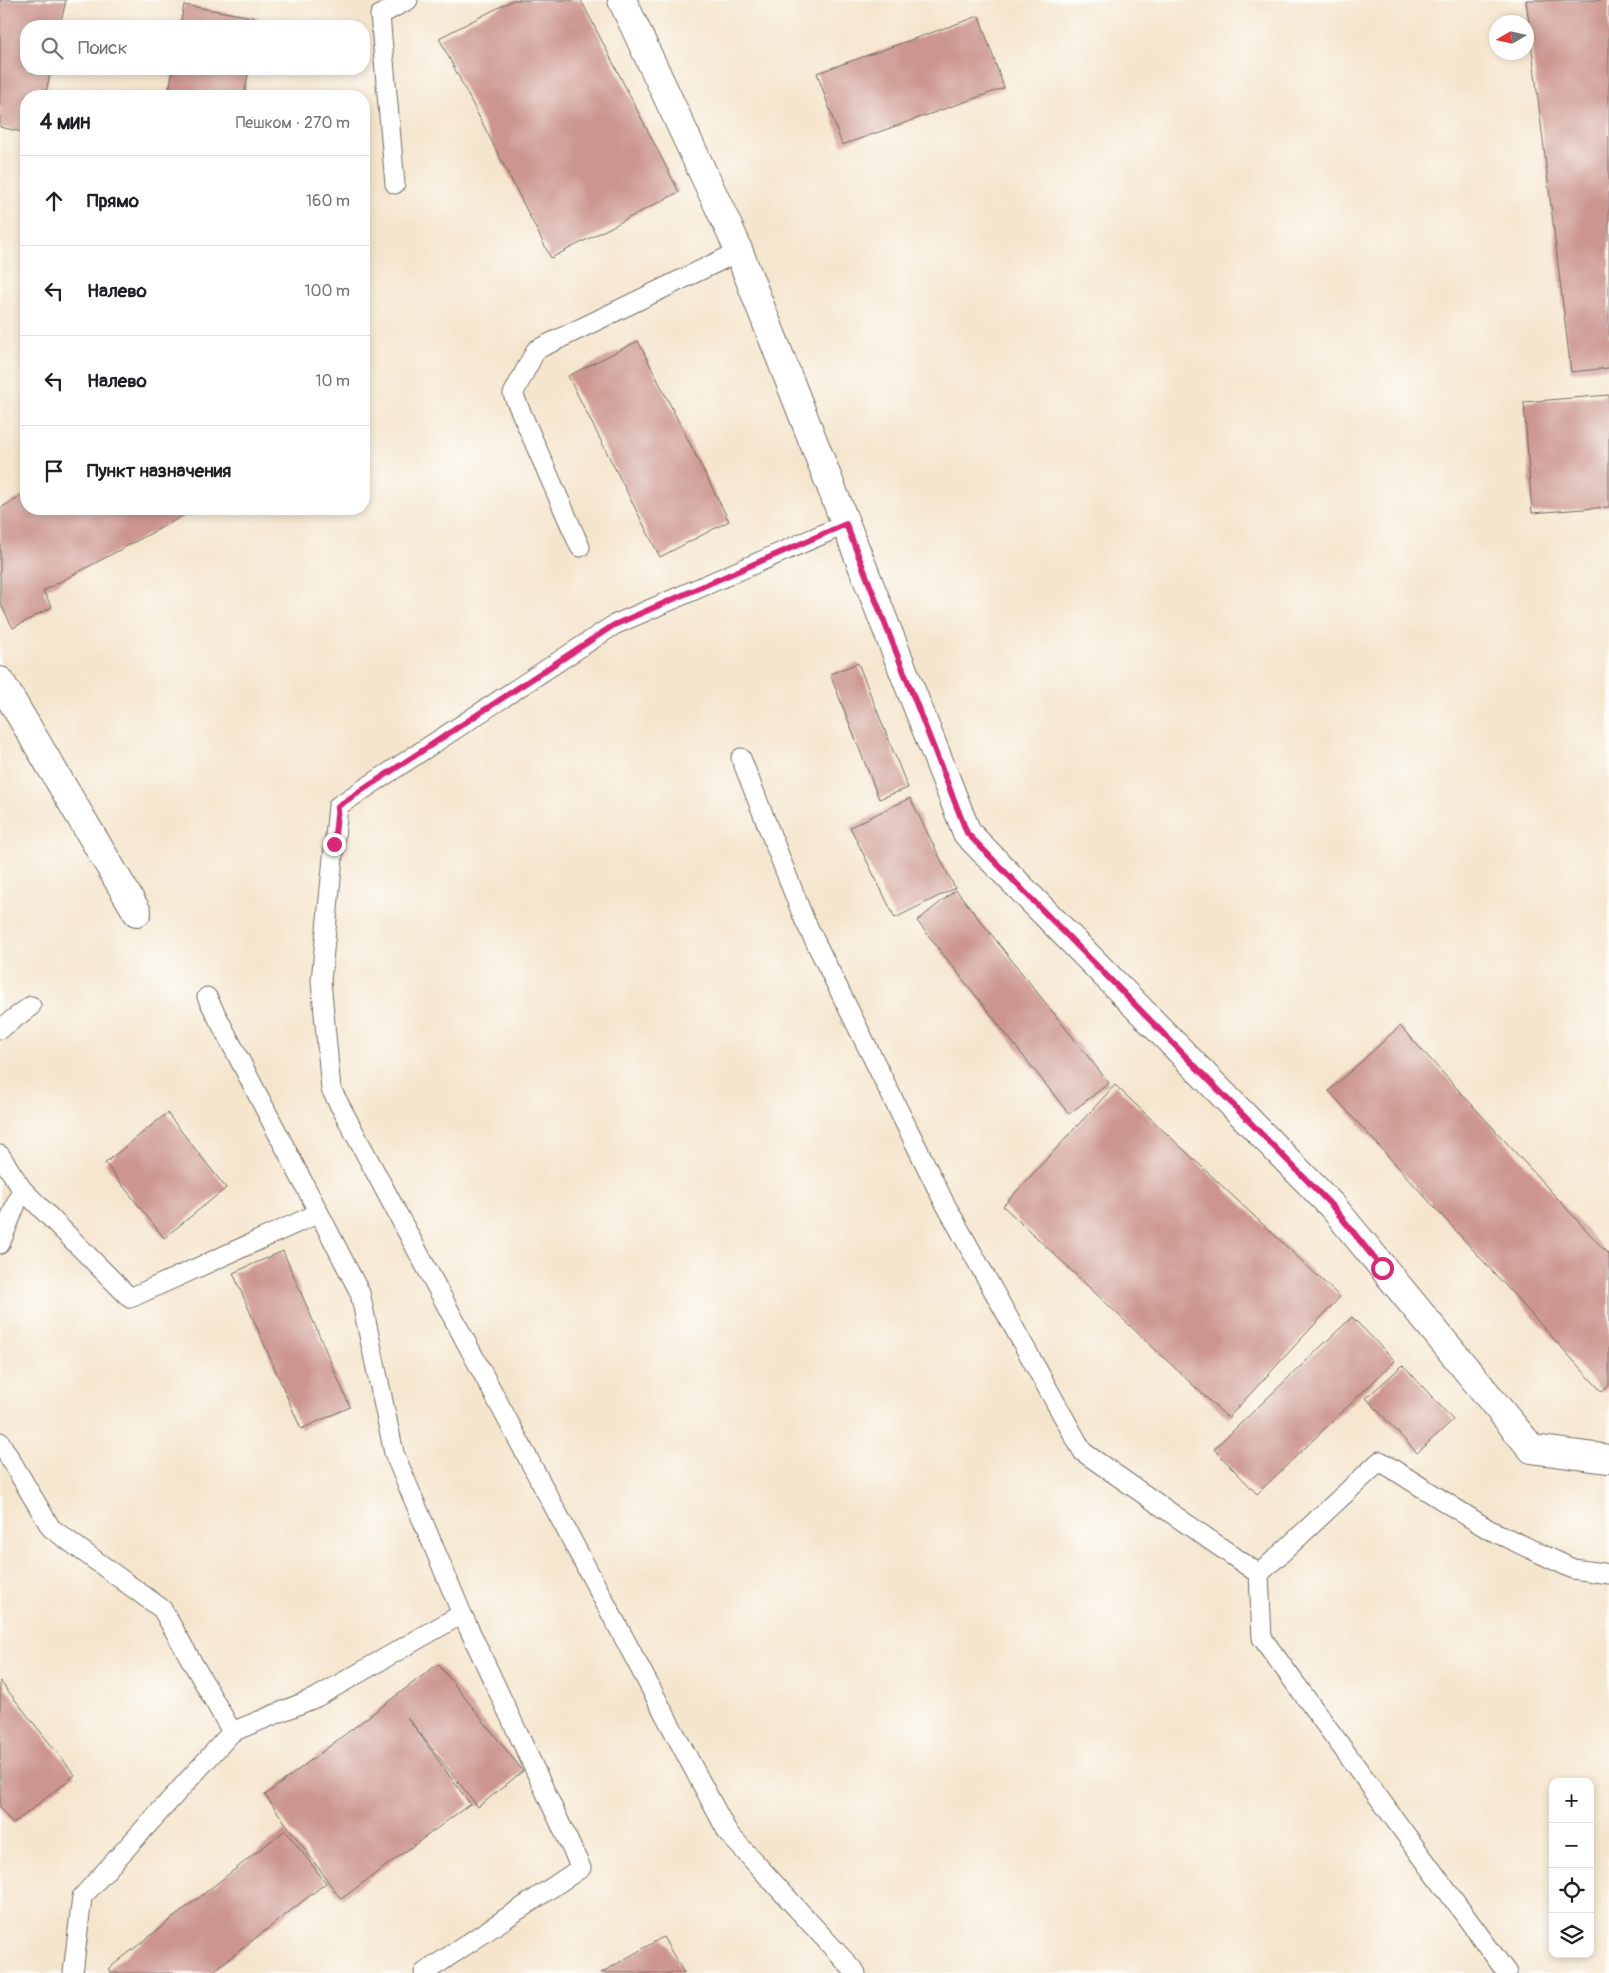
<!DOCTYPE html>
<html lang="ru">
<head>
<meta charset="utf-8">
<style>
  :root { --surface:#fff; --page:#f2f2f2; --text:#202124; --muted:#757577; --line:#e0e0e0 }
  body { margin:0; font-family:Pangolin,sans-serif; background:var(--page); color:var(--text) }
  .controls { position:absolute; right:15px; bottom:15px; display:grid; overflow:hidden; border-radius:10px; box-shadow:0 2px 8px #0003 }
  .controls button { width:45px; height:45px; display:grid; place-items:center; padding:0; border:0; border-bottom:1px solid var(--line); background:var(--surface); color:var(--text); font:25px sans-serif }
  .compass { position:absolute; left:1489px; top:15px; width:45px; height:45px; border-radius:50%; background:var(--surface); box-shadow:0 2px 8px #0003; rotate:261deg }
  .stop { position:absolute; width:15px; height:15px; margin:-11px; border:4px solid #db2777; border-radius:50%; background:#fff }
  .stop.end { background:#db2777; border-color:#fff; box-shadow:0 1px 5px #0008 }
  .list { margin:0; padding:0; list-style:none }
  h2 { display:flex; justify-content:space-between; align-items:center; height:65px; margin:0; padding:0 20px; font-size:21px }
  h2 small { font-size:16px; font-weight:400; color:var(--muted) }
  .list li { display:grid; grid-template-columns:32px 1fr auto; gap:15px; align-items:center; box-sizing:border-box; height:90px; padding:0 20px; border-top:1px solid var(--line) }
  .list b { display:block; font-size:19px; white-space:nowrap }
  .list em { font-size:16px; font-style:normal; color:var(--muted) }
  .icon { flex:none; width:28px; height:28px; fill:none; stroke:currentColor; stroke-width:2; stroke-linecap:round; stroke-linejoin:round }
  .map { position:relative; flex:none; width:1609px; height:1973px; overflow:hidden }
  .search { position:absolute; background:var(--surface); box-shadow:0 2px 8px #0003; left:20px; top:20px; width:350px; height:55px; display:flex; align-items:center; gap:12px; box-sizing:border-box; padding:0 18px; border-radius:20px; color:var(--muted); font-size:19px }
  .panel { position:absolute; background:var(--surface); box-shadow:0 2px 8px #0003; left:20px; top:90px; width:350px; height:425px; border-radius:20px }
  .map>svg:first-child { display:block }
  .building { fill:#cc968f }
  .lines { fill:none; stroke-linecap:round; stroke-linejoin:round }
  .lane-casing { stroke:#726c64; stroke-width:21 }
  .street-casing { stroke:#726c64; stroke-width:30 }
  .lane { stroke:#fff; stroke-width:19 }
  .street { stroke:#fff; stroke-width:28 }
  .route { stroke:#db2777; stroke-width:6 }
</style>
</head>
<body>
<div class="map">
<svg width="1609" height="1973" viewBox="0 0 1609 1973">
  <rect width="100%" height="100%" fill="#fdfcf7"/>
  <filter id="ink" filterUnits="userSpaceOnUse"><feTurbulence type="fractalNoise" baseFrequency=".02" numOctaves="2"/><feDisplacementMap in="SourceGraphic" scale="10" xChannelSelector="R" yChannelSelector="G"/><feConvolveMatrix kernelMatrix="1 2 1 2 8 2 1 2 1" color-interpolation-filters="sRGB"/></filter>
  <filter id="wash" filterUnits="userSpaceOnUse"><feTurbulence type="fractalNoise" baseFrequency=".0096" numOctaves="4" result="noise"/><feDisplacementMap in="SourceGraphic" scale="20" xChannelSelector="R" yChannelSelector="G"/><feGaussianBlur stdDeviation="1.12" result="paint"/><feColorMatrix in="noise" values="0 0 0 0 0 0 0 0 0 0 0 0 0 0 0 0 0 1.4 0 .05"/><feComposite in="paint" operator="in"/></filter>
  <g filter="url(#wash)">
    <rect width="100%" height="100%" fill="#f5e5cd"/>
    <g id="blocks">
      <path class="building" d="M0 0H66L60 26H26V69H51L45 96H26V133L0 127Z
        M513 0H581L679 192 551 258 439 38Z
        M1526 0H1609V368L1571 372Z
        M184 5 258 18 256 26H180Z
        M979 16 1004 88 842 145 817 73Z
        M173 69H249L244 96H168Z
        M638 341 729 521 660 557 568 376Z
        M1609 395V507L1532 513 1524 402Z
        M26 494V509H196L43 591 52 607 13 628 0 603V508Z
        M858 663 908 788 879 799 830 674Z
        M910 798 955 888 895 918 850 827Z
        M956 890 1109 1083 1069 1114 917 921Z
        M1400 1026 1609 1255V1386L1602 1392 1329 1091Z
        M1115 1085 1340 1297 1228 1418 1003 1206Z
        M167 1113 226 1188 164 1238 105 1163Z
        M283 1251 350 1407 301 1429 233 1273Z
        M1352 1317 1395 1361 1257 1494 1214 1449Z
        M1403 1365 1453 1420 1417 1453 1366 1398Z
        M438 1664 523 1771 478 1807 407 1717 470 1804 341 1899 265 1795Z
        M0 1681 75 1775 13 1824 0 1808Z
        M285 1830 326 1883 211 1973H111L108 1969Z
        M663 1937 684 1973H601Z"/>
    </g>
  </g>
  <g filter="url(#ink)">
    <use href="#blocks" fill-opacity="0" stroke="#726c64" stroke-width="1"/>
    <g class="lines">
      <defs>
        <path id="lane" d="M395 184 380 15 408 0
          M846 524 614 625 338 806 321 981 331 1089 728 1833 856 1973
          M580 547 513 394 536 350 738 252
          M741 758 804 919 943 1200 1083 1452 1259 1574 1262 1638 1507 1973
          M207 997 319 1213
          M0 1029 31 1006
          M0 1155 22 1189 0 1244
          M22 1189 130 1298 319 1213 360 1293 394 1453 462 1614 581 1868 424 1973
          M0 1442 51 1528 162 1609 232 1732 82 1897 73 1973
          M1259 1574 1380 1461 1488 1529 1573 1569 1609 1574
          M232 1732 317 1697 462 1614"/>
        <path id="street" d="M622 0 733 237 967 833 1333 1207 1532 1449 1609 1459
          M0 681 137 912"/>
      </defs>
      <use href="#lane" class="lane-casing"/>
      <use href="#street" class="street-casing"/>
      <use href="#lane" class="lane"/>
      <use href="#street" class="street"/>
    </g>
  </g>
  <g class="lines" filter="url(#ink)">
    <path class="route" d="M334 844 338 806 614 625 846 524 967 833 1333 1207 1382 1268"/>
  </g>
</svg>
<div class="controls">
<button>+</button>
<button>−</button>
<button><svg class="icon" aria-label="locate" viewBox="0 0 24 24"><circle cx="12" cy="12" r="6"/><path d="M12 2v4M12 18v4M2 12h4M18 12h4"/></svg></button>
<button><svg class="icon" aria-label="layers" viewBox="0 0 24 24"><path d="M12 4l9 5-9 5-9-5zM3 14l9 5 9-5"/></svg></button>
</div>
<svg class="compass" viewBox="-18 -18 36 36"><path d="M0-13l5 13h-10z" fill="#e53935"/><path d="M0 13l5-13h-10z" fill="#757577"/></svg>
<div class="stop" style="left:1382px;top:1268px"></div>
<div class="stop end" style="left:334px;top:844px"></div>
<div class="search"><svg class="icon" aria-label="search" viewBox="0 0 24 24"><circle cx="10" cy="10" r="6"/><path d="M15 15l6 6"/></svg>Поиск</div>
<section class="panel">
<h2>4 мин<small>Пешком · 270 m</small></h2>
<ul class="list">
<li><svg class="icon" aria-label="ahead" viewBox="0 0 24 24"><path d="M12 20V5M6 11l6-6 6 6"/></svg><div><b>Прямо</b></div><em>160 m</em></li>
<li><svg class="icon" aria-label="left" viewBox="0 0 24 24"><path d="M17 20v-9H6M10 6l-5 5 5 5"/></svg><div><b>Налево</b></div><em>100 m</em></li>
<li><svg class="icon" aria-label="left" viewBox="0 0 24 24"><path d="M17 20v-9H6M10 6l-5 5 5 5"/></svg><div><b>Налево</b></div><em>10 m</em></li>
<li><svg class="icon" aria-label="arrive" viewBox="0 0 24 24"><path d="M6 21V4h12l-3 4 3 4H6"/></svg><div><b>Пункт назначения</b></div></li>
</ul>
</section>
</div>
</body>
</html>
